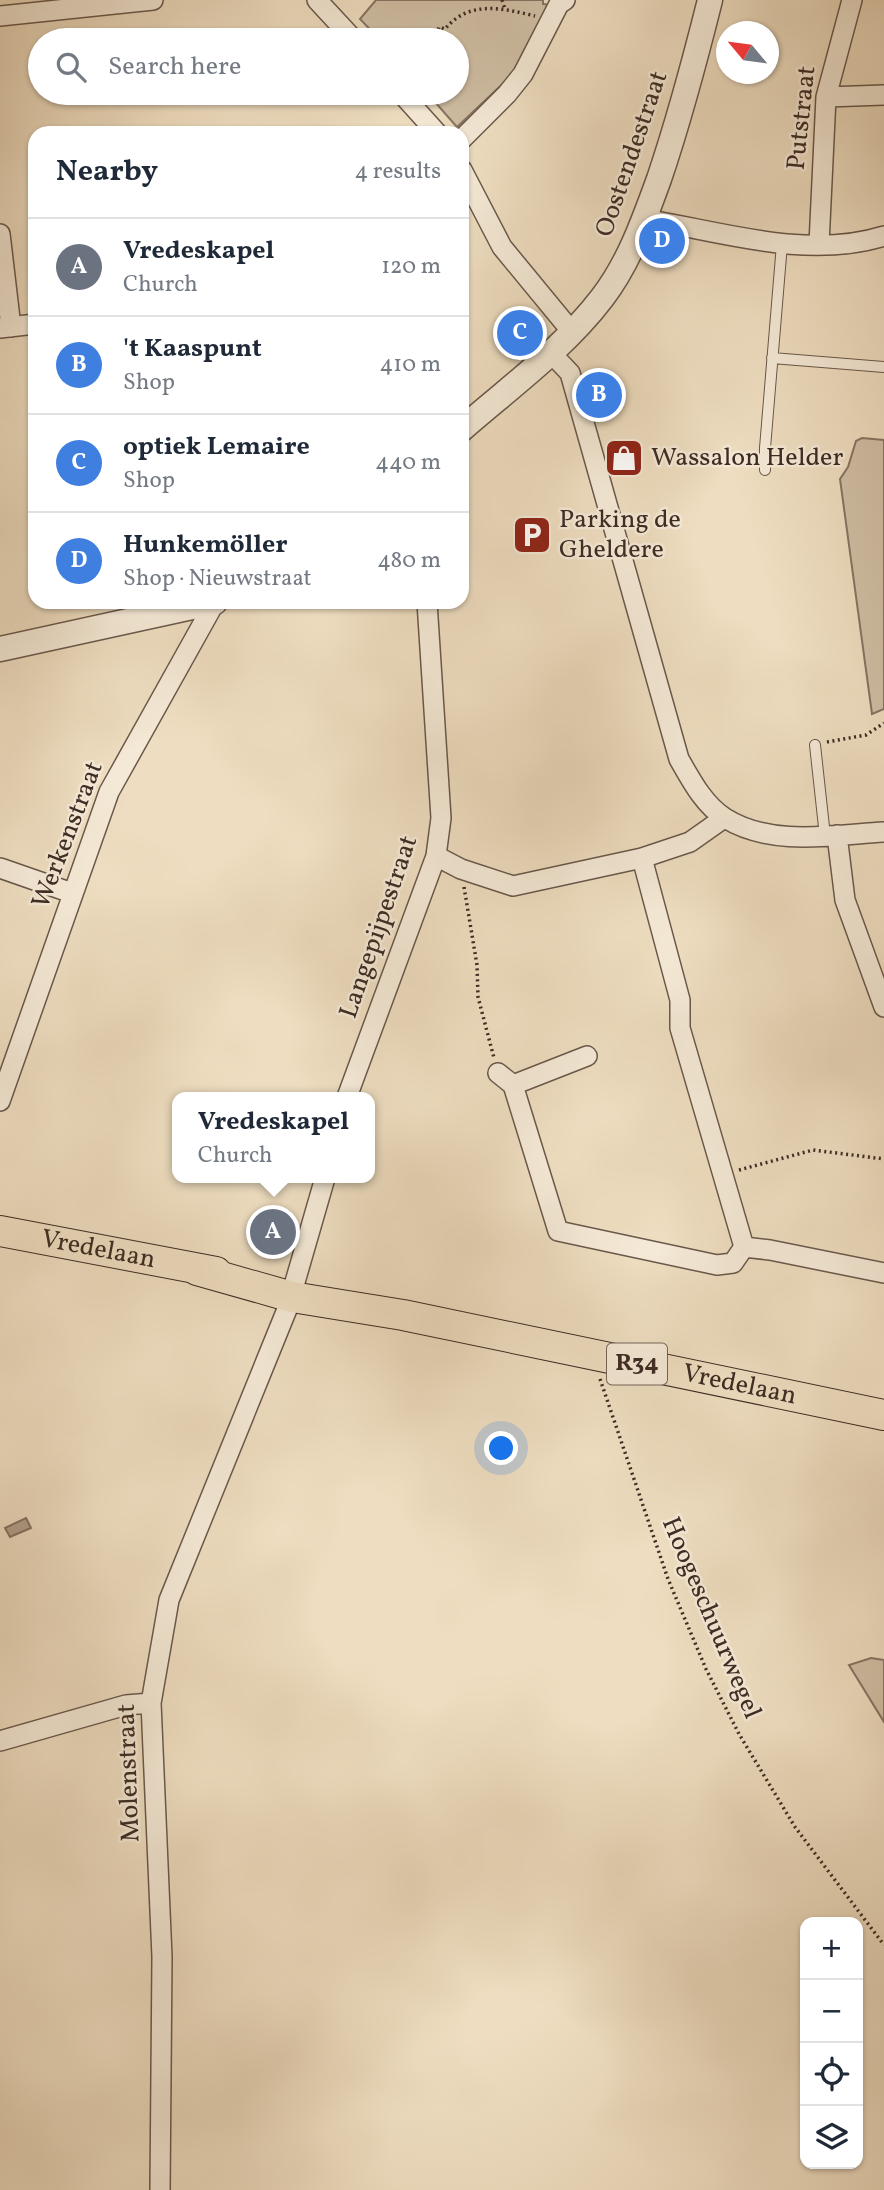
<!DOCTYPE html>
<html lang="en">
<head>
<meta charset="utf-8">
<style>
  :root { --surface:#fff; --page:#f2f2f3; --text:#1f2937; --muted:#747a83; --line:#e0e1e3; --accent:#111827 }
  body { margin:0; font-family:Vollkorn,serif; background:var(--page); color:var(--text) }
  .controls { position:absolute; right:21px; bottom:21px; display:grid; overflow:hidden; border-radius:14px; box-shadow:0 2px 5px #0004 }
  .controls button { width:63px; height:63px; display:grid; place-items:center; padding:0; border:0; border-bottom:2px solid var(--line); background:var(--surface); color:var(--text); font:35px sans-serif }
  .compass { position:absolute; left:716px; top:21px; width:63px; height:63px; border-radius:50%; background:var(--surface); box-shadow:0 2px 5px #0004; rotate:299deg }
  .you { position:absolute; left:502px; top:1449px; width:24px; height:24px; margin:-18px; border:5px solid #fff; border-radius:50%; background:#1a73e8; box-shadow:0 0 0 10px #1a73e833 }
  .badge { display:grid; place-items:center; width:46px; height:46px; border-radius:50%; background:var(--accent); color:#fff; font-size:23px; font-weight:700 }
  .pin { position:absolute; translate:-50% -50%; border:4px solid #fff; box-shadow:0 2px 7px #0006 }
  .popup { position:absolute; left:172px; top:1092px; width:203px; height:91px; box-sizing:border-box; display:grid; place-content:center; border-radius:14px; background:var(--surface); filter:drop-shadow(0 2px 5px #0005); font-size:23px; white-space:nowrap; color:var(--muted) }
  .popup b { font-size:26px; color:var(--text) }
  .popup::after { content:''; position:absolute; left:50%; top:100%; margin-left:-14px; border:14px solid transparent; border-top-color:var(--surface) }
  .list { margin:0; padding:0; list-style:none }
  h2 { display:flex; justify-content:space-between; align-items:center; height:91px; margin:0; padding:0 28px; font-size:30px }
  h2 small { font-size:23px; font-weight:400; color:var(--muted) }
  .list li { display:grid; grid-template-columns:46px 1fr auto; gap:21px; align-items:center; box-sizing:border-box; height:98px; padding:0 28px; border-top:2px solid var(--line) }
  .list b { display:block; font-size:26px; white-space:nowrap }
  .list p { margin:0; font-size:23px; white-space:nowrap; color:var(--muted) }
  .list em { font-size:23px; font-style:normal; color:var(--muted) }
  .icon { flex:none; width:38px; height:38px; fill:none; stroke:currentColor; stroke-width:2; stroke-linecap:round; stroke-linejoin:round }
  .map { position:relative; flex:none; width:884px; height:2190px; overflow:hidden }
  .search { position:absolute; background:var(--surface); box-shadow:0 2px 5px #0004; left:28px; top:28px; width:441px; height:77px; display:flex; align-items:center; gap:18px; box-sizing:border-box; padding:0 24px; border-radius:38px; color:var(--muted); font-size:26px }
  .panel { position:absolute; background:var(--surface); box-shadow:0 2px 5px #0004; left:28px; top:126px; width:441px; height:483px; border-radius:21px }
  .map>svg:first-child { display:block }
  .green { fill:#d0bfa5; stroke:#877564; stroke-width:2 }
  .water { fill:#b2a08b; stroke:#847162; stroke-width:2 }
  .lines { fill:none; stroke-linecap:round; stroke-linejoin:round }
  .service-casing { stroke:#6a584b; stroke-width:12 }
  .minor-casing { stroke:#6a584b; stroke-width:22 }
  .tertiary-casing { stroke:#6a584b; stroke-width:27 }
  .primary-casing { stroke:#3e2b24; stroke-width:32 }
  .path { stroke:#3e2b24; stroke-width:3.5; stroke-dasharray:2 3.5; stroke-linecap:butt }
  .service { stroke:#f4e9d6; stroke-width:10 }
  .minor { stroke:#f4e9d6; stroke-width:19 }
  .tertiary { stroke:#f4e9d6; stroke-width:24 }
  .primary { stroke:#eeddc0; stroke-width:30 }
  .labels { text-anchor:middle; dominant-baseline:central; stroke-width:5; stroke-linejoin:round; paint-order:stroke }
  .shield { fill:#f4e9d6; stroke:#756459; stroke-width:2 }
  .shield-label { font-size:24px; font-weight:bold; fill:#3e2b24 }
  .street-label { font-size:26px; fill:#3e2b24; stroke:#f4e9d6 }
  .poi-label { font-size:26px; fill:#3e2b24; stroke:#f4e9d6; text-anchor:start }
</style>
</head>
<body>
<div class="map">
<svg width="884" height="2190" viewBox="0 0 884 2190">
  <rect width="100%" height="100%" fill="#eeddc0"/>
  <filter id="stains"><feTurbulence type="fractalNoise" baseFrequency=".00286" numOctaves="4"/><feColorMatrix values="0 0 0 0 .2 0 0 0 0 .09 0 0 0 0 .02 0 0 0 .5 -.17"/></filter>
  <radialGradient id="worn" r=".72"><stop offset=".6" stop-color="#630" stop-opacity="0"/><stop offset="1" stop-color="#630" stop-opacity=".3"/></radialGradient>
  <path class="green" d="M376 0H543V4L553 5 514 73 457 127 427 93H457V40H380L360 19Z
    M862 438 884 440V709L872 714 840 479 848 467 856 441Z
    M871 1658 884 1660V1722L849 1665Z"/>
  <path class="water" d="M26 1518 31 1528 10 1537 5 1528Z"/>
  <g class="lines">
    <defs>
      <path id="service" d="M772 358 884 367
        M765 470V448L782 244
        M815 745 825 836"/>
      <path id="minor" d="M317 0 354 40
        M0 16 153 0
        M401 93 437 133
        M826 97 884 95
        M462 139 507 94 523 74 559 4 565 0
        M462 170 502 247 572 332
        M646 216 656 221C729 234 810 259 884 236
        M0 234 11 327
        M819 244 826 97 852 0
        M0 328 35 324
        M550 352 570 373 679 759C691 780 704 805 725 818 771 847 833 835 884 832
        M837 835 845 900 884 1007
        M436 856 461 869 513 886 642 858 690 842 724 818
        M0 868 72 893
        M498 1073 513 1085 558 1231 717 1265 733 1263 744 1247 680 1028V1000L642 858
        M513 1085 587 1056
        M347 1097 436 856 441 818 427 602
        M0 1101 109 792 215 602
        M744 1247 770 1250 884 1273
        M295 1282 325 1178
        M0 1741 126 1705 151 1703
        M160 2190 162 1957 151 1703 169 1600 292 1297"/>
      <path id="tertiary" d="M462 429C509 388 564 348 602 298 629 263 644 220 659 179 679 120 695 60 710 0
        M0 649 215 602"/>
      <g id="primary">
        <path id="s1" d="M0 1231 216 1272"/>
        <path id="s2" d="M197 1270 292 1297 403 1315 884 1415"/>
      </g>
    </defs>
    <use href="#service" class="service-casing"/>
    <use href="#minor" class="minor-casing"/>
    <use href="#tertiary" class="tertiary-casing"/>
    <use href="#primary" class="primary-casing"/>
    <path class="path" d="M502 0 505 9
      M435 40 439 27 445 29C469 0 502 8 535 16
      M827 742 866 735 884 723
      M464 887 477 965 478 997 494 1058
      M739 1170 813 1150 884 1159
      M600 1379 668 1579 706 1669 739 1734 795 1827 884 1945"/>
    <use href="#service" class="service"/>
    <use href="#minor" class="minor"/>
    <use href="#tertiary" class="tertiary"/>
    <use href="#primary" class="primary"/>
  </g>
  <defs>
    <symbol id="shop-square" viewBox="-11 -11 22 22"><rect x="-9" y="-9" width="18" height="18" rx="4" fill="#8f2418" stroke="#f4e9d6"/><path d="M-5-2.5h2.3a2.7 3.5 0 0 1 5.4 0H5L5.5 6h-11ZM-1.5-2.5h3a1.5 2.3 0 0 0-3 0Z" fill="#fff"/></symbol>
    <symbol id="parking-square" viewBox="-11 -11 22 22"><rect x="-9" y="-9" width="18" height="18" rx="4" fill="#8f2418" stroke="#f4e9d6"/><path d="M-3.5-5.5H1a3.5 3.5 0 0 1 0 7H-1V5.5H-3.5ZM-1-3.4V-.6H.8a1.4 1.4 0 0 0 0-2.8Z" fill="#fff"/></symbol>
  </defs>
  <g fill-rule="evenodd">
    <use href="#shop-square" x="602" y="436" width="44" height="44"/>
    <use href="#parking-square" x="510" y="513" width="44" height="44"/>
  </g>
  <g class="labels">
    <rect class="shield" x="607" y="1343.5" width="60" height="41" rx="5"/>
    <g class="shield-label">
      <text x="637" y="1364">R34</text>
    </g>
    <g class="street-label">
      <text transform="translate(802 118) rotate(-84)">Putstraat</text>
      <text transform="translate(632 154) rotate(-71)">Oostendestraat</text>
      <text transform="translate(68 835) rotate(-69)">Werkenstraat</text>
      <text transform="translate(379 927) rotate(-71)">Langepijpestraat</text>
      <text stroke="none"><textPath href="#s1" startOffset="100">Vredelaan</textPath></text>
      <text stroke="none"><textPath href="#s2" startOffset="555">Vredelaan</textPath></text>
      <text transform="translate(711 1618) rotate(67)">Hoogeschuurwegel</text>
      <text transform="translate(129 1773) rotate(-92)">Molenstraat</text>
    </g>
    <g class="poi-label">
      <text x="651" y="458">Wassalon Helder</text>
      <text x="559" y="520">Parking de<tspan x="559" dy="30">Gheldere</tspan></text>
    </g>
  </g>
  <rect width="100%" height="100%" filter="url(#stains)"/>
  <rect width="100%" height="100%" fill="url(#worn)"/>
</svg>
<div class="controls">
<button>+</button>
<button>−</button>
<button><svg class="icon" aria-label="locate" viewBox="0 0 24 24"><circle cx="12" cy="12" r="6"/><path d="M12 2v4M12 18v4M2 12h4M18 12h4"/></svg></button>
<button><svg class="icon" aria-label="layers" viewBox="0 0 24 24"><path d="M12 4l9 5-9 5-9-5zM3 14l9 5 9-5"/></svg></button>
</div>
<svg class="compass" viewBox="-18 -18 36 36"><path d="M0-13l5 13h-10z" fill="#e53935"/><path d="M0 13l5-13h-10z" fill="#747a83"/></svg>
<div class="you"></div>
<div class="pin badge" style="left:273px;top:1232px;background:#6b7280">A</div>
<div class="popup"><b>Vredeskapel</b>Church</div>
<div class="pin badge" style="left:599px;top:395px;background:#3f7fe0">B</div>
<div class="pin badge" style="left:520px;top:333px;background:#3f7fe0">C</div>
<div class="pin badge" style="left:662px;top:241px;background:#3f7fe0">D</div>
<div class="search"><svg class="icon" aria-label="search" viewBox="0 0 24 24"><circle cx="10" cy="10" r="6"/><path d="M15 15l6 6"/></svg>Search here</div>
<section class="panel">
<h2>Nearby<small>4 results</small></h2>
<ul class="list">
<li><span class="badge" style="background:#6b7280">A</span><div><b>Vredeskapel</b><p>Church</p></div><em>120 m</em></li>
<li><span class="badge" style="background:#3f7fe0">B</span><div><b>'t Kaaspunt</b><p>Shop</p></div><em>410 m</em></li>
<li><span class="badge" style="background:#3f7fe0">C</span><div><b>optiek Lemaire</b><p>Shop</p></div><em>440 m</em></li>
<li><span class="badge" style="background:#3f7fe0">D</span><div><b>Hunkemöller</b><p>Shop · Nieuwstraat</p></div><em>480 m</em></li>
</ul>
</section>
</div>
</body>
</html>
